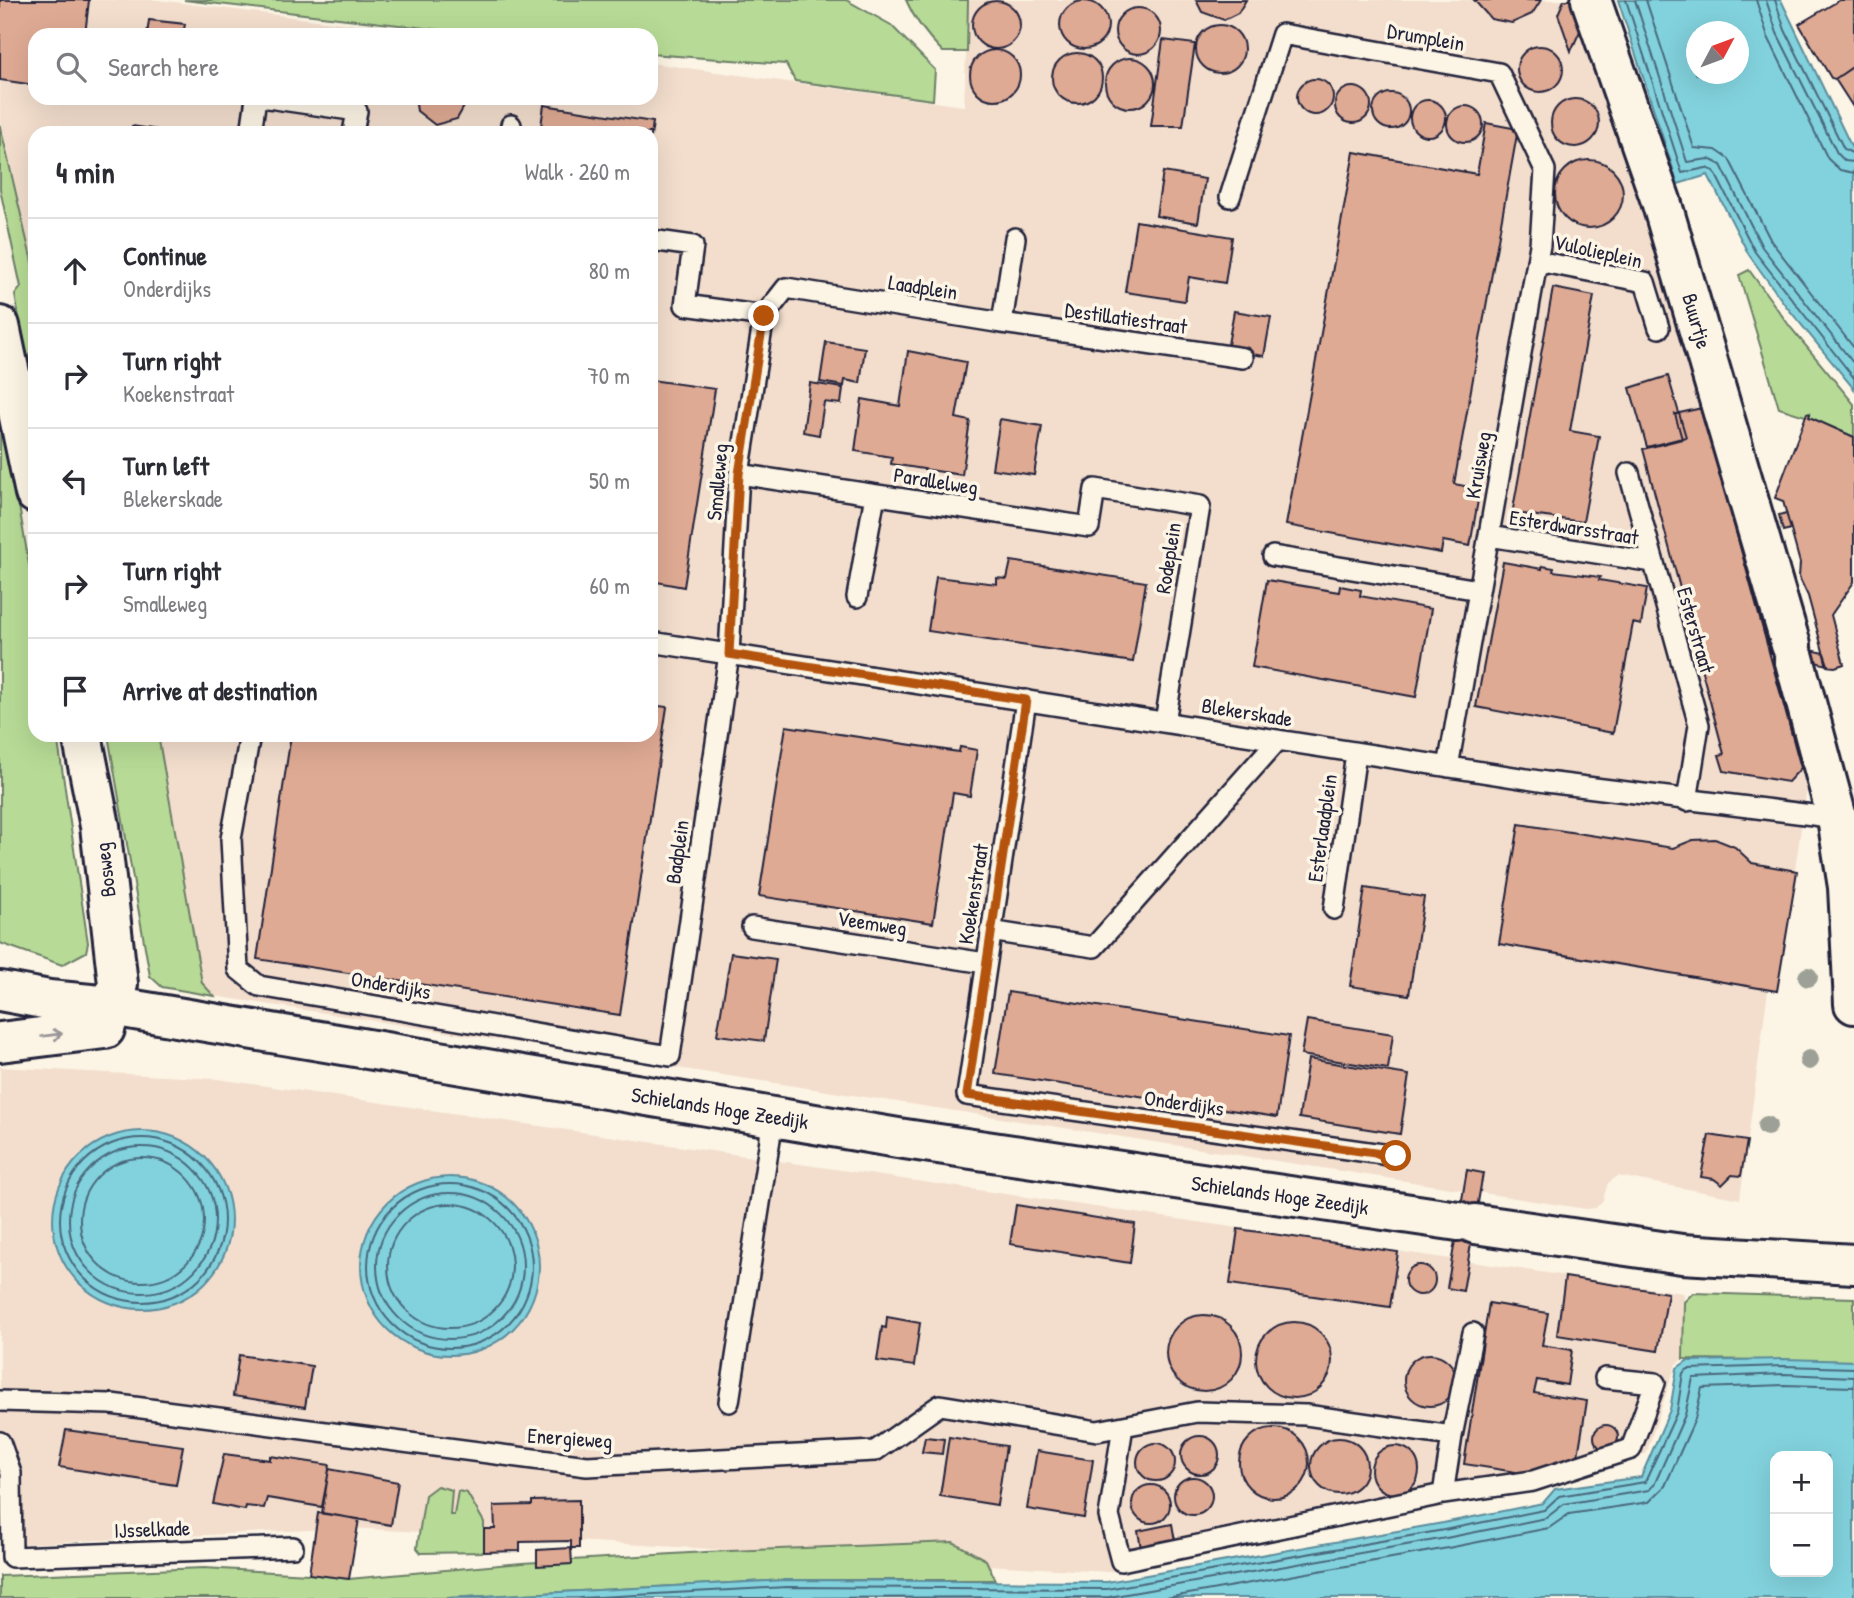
<!DOCTYPE html>
<html lang="en">
<head>
<meta charset="utf-8">
<style>
  :root { --surface:#fff; --page:#f7f7f7; --text:#2b2b33; --muted:#7c7c81; --line:#e1e1e2 }
  body { margin:0; font-family:"Patrick Hand",sans-serif; background:var(--page); color:var(--text) }
  .controls { position:absolute; right:21px; bottom:21px; display:grid; overflow:hidden; border-radius:14px; box-shadow:0 7px 28px #0002 }
  .controls button { width:63px; height:63px; display:grid; place-items:center; padding:0; border:0; border-bottom:2px solid var(--line); background:var(--surface); color:var(--text); font:35px sans-serif }
  .compass { position:absolute; left:1686px; top:21px; width:63px; height:63px; border-radius:50%; background:var(--surface); box-shadow:0 7px 28px #0002; rotate:49deg }
  .stop { position:absolute; width:21px; height:21px; margin:-16px; border:5px solid #b45309; border-radius:50%; background:#fff }
  .stop.end { background:#b45309; border-color:#fff; box-shadow:0 2px 7px #0008 }
  .list { margin:0; padding:0; list-style:none }
  h2 { display:flex; justify-content:space-between; align-items:center; height:91px; margin:0; padding:0 28px; font-size:30px }
  h2 small { font-size:23px; font-weight:400; color:var(--muted) }
  .list li { display:grid; grid-template-columns:46px 1fr auto; gap:21px; align-items:center; box-sizing:border-box; height:105px; padding:0 28px; border-top:2px solid var(--line) }
  .list b { display:block; font-size:26px; white-space:nowrap }
  .list p { margin:0; font-size:23px; white-space:nowrap; color:var(--muted) }
  .list em { font-size:23px; font-style:normal; color:var(--muted) }
  .icon { flex:none; width:38px; height:38px; fill:none; stroke:currentColor; stroke-width:2; stroke-linecap:round; stroke-linejoin:round }
  .map { position:relative; flex:none; width:1854px; height:1598px; overflow:hidden }
  .search { position:absolute; background:var(--surface); box-shadow:0 7px 28px #0002; left:28px; top:28px; width:630px; height:77px; display:flex; align-items:center; gap:18px; box-sizing:border-box; padding:0 24px; border-radius:21px; color:var(--muted); font-size:26px }
  .panel { position:absolute; background:var(--surface); box-shadow:0 7px 28px #0002; left:28px; top:126px; width:630px; height:616px; border-radius:21px }
  .map>svg:first-child { display:block }
  .built { fill:#f3decd }
  .green { fill:#b7db96; stroke:#6c7e68; stroke-width:2 }
  .water { fill:#82d2dd; stroke:#5c8c9c; stroke-width:2; fill-rule:evenodd }
  .lines { fill:none; stroke-linecap:round; stroke-linejoin:round }
  .shore { stroke:#48687c; stroke-width:2 }
  .building { fill:#dfaa94; stroke:#22223b; stroke-width:2 }
  .service-casing { stroke:#22223b; stroke-width:24 }
  .minor-casing { stroke:#22223b; stroke-width:44 }
  .secondary-casing { stroke:#22223b; stroke-width:44 }
  .service { stroke:#fcf5e5; stroke-width:19 }
  .minor { stroke:#fcf5e5; stroke-width:38 }
  .secondary { stroke:#fcf5e5; stroke-width:38 }
  .tree { fill:#9da096 }
  .oneway { stroke:#9a9698 }
  .route { stroke:#b45309; stroke-width:9 }
  .labels { text-anchor:middle; dominant-baseline:central; stroke-width:7; stroke-linejoin:round; paint-order:stroke }
  .street-label { font-size:21px; fill:#22223b; stroke:#fcf5e5 }
</style>
</head>
<body>
<div class="map">
<svg width="1854" height="1598" viewBox="0 0 1854 1598">
  <rect width="100%" height="100%" fill="#fcf5e5"/>
  <filter id="ink" filterUnits="userSpaceOnUse"><feTurbulence type="fractalNoise" baseFrequency=".0143" numOctaves="2"/><feDisplacementMap in="SourceGraphic" scale="14" xChannelSelector="R" yChannelSelector="G"/><feConvolveMatrix kernelMatrix="1 2 1 2 8 2 1 2 1" color-interpolation-filters="sRGB"/></filter>
  <g filter="url(#ink)">
    <path class="built" d="M0 0H159L433 35H35V98H651V63L964 106 968 0H1580L1620 110 1810 768 1777 991 1768 990 1740 1199 1618 1176 1608 1183 1603 1200 1596 1208 1586 1209 214 996 202 983 158 735H651V133H35V270L0 122Z
      M0 1067 218 1079 1684 1293 1683 1359 1676 1364 1646 1454 1555 1474 1539 1485 1108 1572 351 1528 0 1545Z"/>
    <path class="green" d="M184 0H846L891 25 935 70 933 100 795 81 786 64 651 54V35H485Z
      M906 0H968L967 52H943C928 37 914 19 906 0Z
      M0 125 35 275V368L27 362 15 295 21 287 0 189Z
      M1749 270 1791 328 1854 404V437L1809 417 1810 413 1805 416 1779 408 1739 275Z
      M0 395 35 599V735H57L88 943 86 952 62 965 0 943Z
      M108 735H158L202 983 214 996 162 987 150 976Z
      M1693 1293 1854 1298V1361L1683 1359 1684 1302Z
      M437 1486 452 1490 450 1515H454L458 1491 467 1493 484 1522V1552L421 1553 417 1548 425 1495Z
      M953 1542 986 1560 995 1580H786L448 1598H0V1576L204 1568 309 1574 349 1579 522 1563 706 1552Z"/>
    <path class="water" d="M1618 0H1781L1854 152V389L1786 306 1749 255 1708 175 1678 184ZM1696 32H1738V74H1696Z
      M53 1220a89 89 0 1 1 178 0a89 89 0 1 1-178 0Z
      M361 1266a89 89 0 1 1 178 0a89 89 0 1 1-178 0Z
      M1784 1359 1854 1361V1598H448L786 1580 1107 1582 1443 1523 1543 1503 1555 1489 1641 1477 1670 1410 1677 1368 1687 1361ZM1828 1456V1572H1775V1456Z"/>
    <g class="lines">
      <path class="shore" d="M1626 0 1682 173 1706 168 1714 171 1755 252 1854 378
        M1635 0 1687 162 1709 159 1721 165 1762 247 1854 364
        M1646 0 1694 148 1716 150 1729 159 1771 241 1854 348
        M1756 0 1768 37 1828 159 1840 170 1854 173
        M1766 0 1777 33 1837 153 1845 161 1854 162
        M1775 0 1785 30 1844 149 1854 154
        M60 1220a82 82 0 1 1 164 0a82 82 0 1 1-164 0Z
        M69 1220a73 73 0 1 1 146 0a73 73 0 1 1-146 0Z
        M80 1220a62 62 0 1 1 124 0a62 62 0 1 1-124 0Z
        M368 1266a82 82 0 1 1 164 0a82 82 0 1 1-164 0Z
        M377 1266a73 73 0 1 1 146 0a73 73 0 1 1-146 0Z
        M388 1266a62 62 0 1 1 124 0a62 62 0 1 1-124 0Z
        M580 1598 787 1587 1107 1589 1444 1530 1544 1510 1559 1496 1645 1482 1677 1412 1683 1373 1688 1369 1784 1366 1854 1368
        M740 1598 1109 1597 1446 1538 1546 1518 1564 1504 1649 1490 1655 1483 1685 1415 1693 1378 1784 1374 1854 1377
        M1166 1598 1448 1548 1549 1528 1569 1514 1649 1502 1665 1486 1695 1419 1702 1388 1784 1385 1854 1387"/>
    </g>
    <path class="building" d="M0 0H89L85 35H35V85L0 80Z
      M1196 0H1246L1238 13 1224 20 1202 12Z
      M1474 0H1541L1532 14 1512 23 1491 19Z
      M1564 0H1571L1581 29 1571 51 1558 14Z
      M1840 0H1854V66L1835 79 1831 78 1799 24Z
      M972 25a24 24 0 1 1 48 0a24 24 0 1 1-48 0Z
      M1060 25a24 24 0 1 1 48 0a24 24 0 1 1-48 0Z
      M1115 31a23 23 0 1 1 46 0a23 23 0 1 1-46 0Z
      M149 20 185 24 183 35H147Z
      M1196 49a24 24 0 1 1 48 0a24 24 0 1 1-48 0Z
      M1163 40 1195 44 1183 126H1151Z
      M1517 69a23 23 0 1 1 46 0a23 23 0 1 1-46 0Z
      M970 75a25 25 0 1 1 50 0a25 25 0 1 1-50 0Z
      M1052 78a25 25 0 1 1 50 0a25 25 0 1 1-50 0Z
      M1105 83a25 25 0 1 1 50 0a25 25 0 1 1-50 0Z
      M1854 66V107H1853L1835 79Z
      M1297 97a18 18 0 1 1 36 0a18 18 0 1 1-36 0Z
      M1335 105a18 18 0 1 1 36 0a18 18 0 1 1-36 0Z
      M1373 111a18 18 0 1 1 36 0a18 18 0 1 1-36 0Z
      M415 98H466L465 105 457 119 435 125 417 111Z
      M1551 123a24 24 0 1 1 48 0a24 24 0 1 1-48 0Z
      M1410 118a18 18 0 1 1 36 0a18 18 0 1 1-36 0Z
      M544 105 653 122 651 137V133H540Z
      M1447 124a18 18 0 1 1 36 0a18 18 0 1 1-36 0Z
      M1486 123 1518 129 1454 484 1480 489 1470 546 1443 541 1441 553 1286 525 1354 152 1477 174Z
      M132 126 178 133H131Z
      M1555 194a34 34 0 1 1 68 0a34 34 0 1 1-68 0Z
      M1163 172 1205 179 1198 223 1156 216Z
      M1136 221 1232 237 1225 283 1189 277 1185 301 1125 292Z
      M1553 288 1594 296 1570 431 1599 436 1583 522 1515 513 1513 509Z
      M1234 311 1271 317 1264 356 1227 350Z
      M826 342 865 348 860 383 845 380 844 386 820 382Z
      M908 351 966 362 956 418 970 421 962 475 891 464 892 457 855 451 862 399 900 406Z
      M1668 376 1686 437 1647 447 1630 388Z
      M651 380 715 389 684 587 651 581Z
      M810 383 843 388 841 404 824 402 819 435 803 432Z
      M1702 408 1801 768 1788 782 1724 771 1719 755 1724 754 1643 449 1682 439 1675 414Z
      M1807 413 1810 414 1809 417 1854 437V582L1831 615 1844 664 1835 667 1827 666 1808 596 1799 577 1800 563 1783 501 1775 498Z
      M1000 419 1042 426 1034 475 992 469Z
      M1786 513 1791 529 1783 531 1779 515Z
      M1011 561 1146 582 1133 662 928 631 936 577 997 584V578L1007 579Z
      M1503 562 1542 569V566L1554 568 1553 571 1600 577 1599 580 1647 588 1641 625 1633 623 1613 733 1476 707Z
      M1267 580 1339 592 1340 586 1361 590 1360 596 1431 609 1416 697 1252 667Z
      M1766 639 1824 653 1828 665 1770 652Z
      M651 705 667 707 620 1015 257 959 291 735H651Z
      M786 726 959 752 960 747 977 750 970 796 953 793 933 923 759 896Z
      M1519 824 1673 848 1693 840 1715 839 1735 847 1752 863 1797 871 1777 991 1499 944Z
      M1365 888 1424 897 1409 995 1350 986Z
      M731 953 776 959 764 1041 717 1035Z
      M1008 992 1289 1036 1277 1117 995 1074Z
      M1307 1020 1393 1034 1388 1069 1301 1055Z
      M1308 1059 1409 1075 1400 1134 1299 1118Z
      M1709 1135 1747 1141 1741 1176 1732 1175 1722 1185 1714 1179 1701 1177Z
      M1467 1170 1483 1173 1463 1291 1447 1288Z
      M1016 1205 1135 1224 1130 1263 1010 1244Z
      M1238 1229 1398 1252 1390 1307 1230 1284Z
      M1405 1280a15 15 0 1 1 30 0a15 15 0 1 1-30 0Z
      M1565 1277 1668 1293 1658 1351 1557 1335Z
      M1489 1303 1548 1313 1542 1345 1572 1350 1567 1385 1537 1380 1534 1393 1587 1401 1577 1462 1522 1473 1464 1464Z
      M1166 1353a38 38 0 1 1 76 0a38 38 0 1 1-76 0Z
      M887 1317 920 1323 914 1366 877 1361 882 1327 886 1328Z
      M1256 1360a38 38 0 1 1 76 0a38 38 0 1 1-76 0Z
      M1404 1380a26 26 0 1 1 52 0a26 26 0 1 1-52 0Z
      M239 1355 312 1366 305 1407 233 1396Z
      M1594 1437a12 12 0 1 1 24 0a12 12 0 1 1-24 0Z
      M1239 1463a35 35 0 1 1 70 0a35 35 0 1 1-70 0Z
      M66 1430 183 1446 176 1485 59 1467Z
      M1181 1455a19 19 0 1 1 38 0a19 19 0 1 1-38 0Z
      M925 1437 944 1439 942 1454 922 1452Z
      M949 1437 1006 1446 997 1505 940 1496Z
      M1311 1466a28 28 0 1 1 56 0a28 28 0 1 1-56 0Z
      M1137 1462a19 19 0 1 1 38 0a19 19 0 1 1-38 0Z
      M1371 1470a24 24 0 1 1 48 0a24 24 0 1 1-48 0Z
      M1037 1451 1093 1460 1084 1518 1027 1509Z
      M224 1454 270 1460V1456L330 1465 322 1507 267 1498 264 1508 246 1506 245 1510 213 1504Z
      M329 1469 398 1482 391 1525 322 1513Z
      M1174 1496a19 19 0 1 1 38 0a19 19 0 1 1-38 0Z
      M1132 1504a19 19 0 1 1 38 0a19 19 0 1 1-38 0Z
      M579 1500V1548H571V1541L520 1542V1551L484 1552V1529H495L494 1506 532 1505V1501Z
      M318 1513 359 1519 349 1579 309 1574Z
      M1172 1524 1175 1541 1141 1548 1138 1531Z
      M571 1548 572 1564 537 1566V1550Z"/>
    <g class="lines">
      <defs>
        <path id="service" d="M268 98 357 111 353 133
          M251 133 256 98
          M510 133 511 125
          M1230 197 1282 34 1499 73 1545 170 1540 245 1448 767
          M651 240 693 246 685 305 764 316
          M1537 261 1645 282 1659 328
          M1002 323 1243 358
          M1629 473 1699 725 1687 801
          M739 474 1089 527 1095 489 1200 506 1165 722
          M1489 536 1653 562
          M1273 556 1479 590
          M857 597 875 495
          M651 642 1546 782 1837 818
          M1026 700 967 1095 1396 1156
          M250 735 231 839 238 969 259 986 670 1056 729 654 739 474 764 316 786 288 1002 323 1015 238
          M1334 909 1356 753
          M752 927 985 963
          M990 931 1094 947 1278 740
          M0 1401 111 1404 587 1466 875 1451 940 1405 1097 1431 1197 1412 1306 1415 1452 1436 1443 1494 1121 1561 1109 1516 1123 1426
          M729 1402 770 1139 771 1116
          M1452 1436 1473 1333
          M0 1442 11 1473 12 1557 293 1547
          M1443 1494 1533 1481 1631 1449 1655 1383 1605 1378"/>
        <path id="minor" d="M1591 0 1661 201 1791 645
          M0 326 35 493
          M1794 658 1837 818 1848 887 1854 1004
          M0 1042 105 1029 118 984 100 826 82 735"/>
        <path id="secondary" d="M0 991 49 1000 111 1006 898 1138 1458 1221
          M1475 1224 1682 1254 1854 1264"/>
      </defs>
      <use href="#service" class="service-casing"/>
      <use href="#minor" class="minor-casing"/>
      <use href="#secondary" class="secondary-casing"/>
      <use href="#service" class="service"/>
      <use href="#minor" class="minor"/>
      <use href="#secondary" class="secondary"/>
    </g>
    <g class="tree">
      <circle cx="1808" cy="977" r="10"/>
      <circle cx="1809" cy="1060" r="10"/>
      <circle cx="1767" cy="1126" r="10"/>
    </g>
    <defs><path id="oneway-shaft" d="M-6 0H5M1.5-3L5.5 0L1.5 3" fill="none" stroke-width="1.6" stroke-linecap="round" stroke-linejoin="round" transform="scale(1.75)"/></defs>
    <use class="oneway" href="#oneway-shaft" transform="translate(52 1035) rotate(-8)"/>
  </g>
  <g class="lines" filter="url(#ink)">
    <path class="route" d="M764 316 739 474 729 654 1026 700 967 1095 1396 1156"/>
  </g>
  <g class="labels">
    <g class="street-label">
      <text transform="translate(1426 37) rotate(10)">Drumplein</text>
      <text transform="translate(1598 251) rotate(13)">Vulolieplein</text>
      <text transform="translate(923 287) rotate(9)">Laadplein</text>
      <text transform="translate(1126 318) rotate(8)">Destillatiestraat</text>
      <text transform="translate(1697 321) rotate(74)">Buurtje</text>
      <text transform="translate(1478 465) rotate(-80)">Kruisweg</text>
      <text transform="translate(936 481) rotate(9)">Parallelweg</text>
      <text transform="translate(717 482) rotate(-85)">Smalleweg</text>
      <text transform="translate(1574 527) rotate(9)">Esterdwarsstraat</text>
      <text transform="translate(1168 558) rotate(-81)">Rodeplein</text>
      <text transform="translate(1696 630) rotate(74)">Esterstraat</text>
      <text transform="translate(1247 712) rotate(9)">Blekerskade</text>
      <text transform="translate(1322 828) rotate(-82)">Esterlaadplein</text>
      <text transform="translate(677 852) rotate(-82)">Badplein</text>
      <text transform="translate(105 870) rotate(-97)">Bosweg</text>
      <text transform="translate(973 894) rotate(-81)">Koekenstraat</text>
      <text transform="translate(872 923) rotate(9)">Veemweg</text>
      <text transform="translate(391 985) rotate(10)">Onderdijks</text>
      <text transform="translate(1184 1103) rotate(8)">Onderdijks</text>
      <text transform="translate(720 1108) rotate(9)">Schielands Hoge Zeedijk</text>
      <text transform="translate(1280 1195) rotate(8)">Schielands Hoge Zeedijk</text>
      <text transform="translate(570 1438) rotate(4)">Energieweg</text>
      <text transform="translate(152 1529) rotate(-2)">IJsselkade</text>
    </g>
  </g>
</svg>
<div class="controls">
<button>+</button>
<button>−</button>
</div>
<svg class="compass" viewBox="-18 -18 36 36"><path d="M0-13l5 13h-10z" fill="#e53935"/><path d="M0 13l5-13h-10z" fill="#7c7c81"/></svg>
<div class="stop" style="left:1396px;top:1156px"></div>
<div class="stop end" style="left:764px;top:316px"></div>
<div class="search"><svg class="icon" aria-label="search" viewBox="0 0 24 24"><circle cx="10" cy="10" r="6"/><path d="M15 15l6 6"/></svg>Search here</div>
<section class="panel">
<h2>4 min<small>Walk · 260 m</small></h2>
<ul class="list">
<li><svg class="icon" aria-label="ahead" viewBox="0 0 24 24"><path d="M12 20V5M6 11l6-6 6 6"/></svg><div><b>Continue</b><p>Onderdijks</p></div><em>80 m</em></li>
<li><svg class="icon" aria-label="right" viewBox="0 0 24 24"><path d="M7 20v-9h11M14 6l5 5-5 5"/></svg><div><b>Turn right</b><p>Koekenstraat</p></div><em>70 m</em></li>
<li><svg class="icon" aria-label="left" viewBox="0 0 24 24"><path d="M17 20v-9H6M10 6l-5 5 5 5"/></svg><div><b>Turn left</b><p>Blekerskade</p></div><em>50 m</em></li>
<li><svg class="icon" aria-label="right" viewBox="0 0 24 24"><path d="M7 20v-9h11M14 6l5 5-5 5"/></svg><div><b>Turn right</b><p>Smalleweg</p></div><em>60 m</em></li>
<li><svg class="icon" aria-label="arrive" viewBox="0 0 24 24"><path d="M6 21V4h12l-3 4 3 4H6"/></svg><div><b>Arrive at destination</b></div></li>
</ul>
</section>
</div>
</body>
</html>
